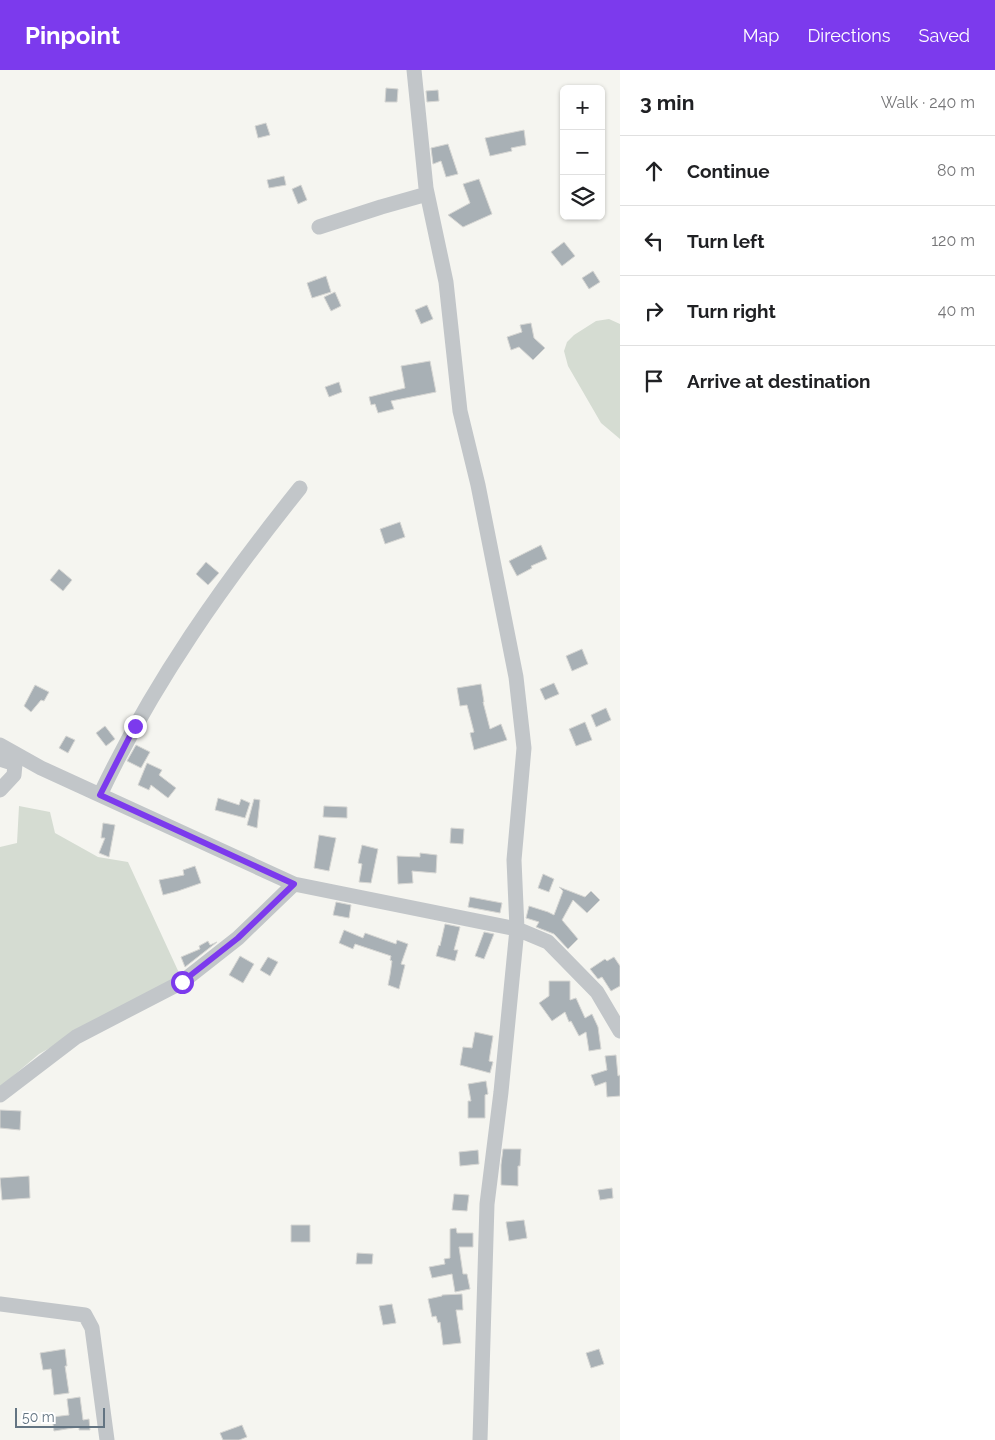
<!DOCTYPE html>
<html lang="en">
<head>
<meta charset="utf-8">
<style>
  :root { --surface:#fff; --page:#f2f2f2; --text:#202124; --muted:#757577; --line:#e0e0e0; --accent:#7c3aed }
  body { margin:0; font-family:Raleway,sans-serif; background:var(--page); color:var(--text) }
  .controls { position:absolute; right:15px; top:15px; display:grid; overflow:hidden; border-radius:8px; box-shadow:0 1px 4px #0004 }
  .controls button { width:45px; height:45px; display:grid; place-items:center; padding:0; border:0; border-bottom:1px solid var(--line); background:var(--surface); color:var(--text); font:25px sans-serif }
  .scale { position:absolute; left:15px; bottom:12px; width:90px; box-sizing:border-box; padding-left:5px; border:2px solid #637482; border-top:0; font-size:14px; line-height:18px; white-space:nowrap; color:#637482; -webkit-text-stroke:4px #fff; paint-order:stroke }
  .stop { position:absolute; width:15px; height:15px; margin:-11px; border:4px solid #7c3aed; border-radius:50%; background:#fff }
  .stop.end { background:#7c3aed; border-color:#fff; box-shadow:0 1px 5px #0008 }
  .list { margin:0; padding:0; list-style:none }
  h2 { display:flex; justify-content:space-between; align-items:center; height:65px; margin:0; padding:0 20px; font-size:21px }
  h2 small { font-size:16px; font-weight:400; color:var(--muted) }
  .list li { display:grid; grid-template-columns:32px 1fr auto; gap:15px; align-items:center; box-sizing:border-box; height:70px; padding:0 20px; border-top:1px solid var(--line) }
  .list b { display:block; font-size:19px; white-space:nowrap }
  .list em { font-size:16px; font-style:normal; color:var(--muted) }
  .icon { flex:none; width:28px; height:28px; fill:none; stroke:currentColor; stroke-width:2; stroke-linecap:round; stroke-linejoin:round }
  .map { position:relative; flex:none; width:620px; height:1370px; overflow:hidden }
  header { display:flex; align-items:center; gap:30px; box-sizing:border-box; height:70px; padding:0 25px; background:var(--accent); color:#fff }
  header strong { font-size:24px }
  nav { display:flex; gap:28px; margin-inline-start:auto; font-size:18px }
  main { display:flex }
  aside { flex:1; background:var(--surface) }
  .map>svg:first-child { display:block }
  .green { fill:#d5dcd2 }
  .building { fill:#a8b0b5; stroke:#d6d6d3 }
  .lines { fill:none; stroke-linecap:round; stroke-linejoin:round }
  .minor { stroke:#c2c6c9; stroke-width:15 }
  .route { stroke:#7c3aed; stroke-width:6 }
</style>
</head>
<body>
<header>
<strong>Pinpoint</strong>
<nav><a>Map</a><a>Directions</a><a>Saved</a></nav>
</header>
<main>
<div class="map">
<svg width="620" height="1370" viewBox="0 0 620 1370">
  <rect width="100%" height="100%" fill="#f5f5f0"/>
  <path class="green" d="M609 249 620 254V369L601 353 568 296 564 281 567 272 574 265 596 251Z
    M19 736 50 742 55 763 98 787 128 792 180 905 39 984 0 1017V777L17 773Z"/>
  <path class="building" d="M386 18 398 19 397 32H385Z
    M438 20 439 31 427 32 426 21Z
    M266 53 270 65 258 68 255 56Z
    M524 60 526 75 511 78 512 81 490 86 485 68Z
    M448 74 458 104 446 107 441 91 433 94 431 78Z
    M284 106 286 115 269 118 267 110Z
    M479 109 492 144 463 157 448 145 470 133 463 114Z
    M301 115 307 130 298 134 292 119Z
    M564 172 575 186 562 196 551 182Z
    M593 201 600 212 589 219 582 208Z
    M326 206 331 222 312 228 307 213Z
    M335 222 341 236 331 241 324 227Z
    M427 235 433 249 421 254 415 240Z
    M531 253 534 268 545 278 533 290 519 277 511 280 507 267 522 262 520 255Z
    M430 291 436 322 391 331 394 339 378 343 375 334 371 335 369 327 405 318 401 296Z
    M339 312 342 322 329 327 325 317Z
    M400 452 405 467 385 474 380 459Z
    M541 475 547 489 531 496 532 498 517 506 509 491Z
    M206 492 219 503 208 515 196 504Z
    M59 499 72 510 63 521 50 510Z
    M582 579 588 594 572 601 566 586Z
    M554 613 559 624 545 630 540 619Z
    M481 614 484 632H483L490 659 501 654 507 670 474 680 470 663 474 662 467 635 460 636 457 618Z
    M35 615 49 622 44 631 41 630 31 642 24 636Z
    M606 638 611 650 596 657 591 645Z
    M585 652 592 670 576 676 569 659Z
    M105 656 115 669 106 676 96 663Z
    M66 666 75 670 68 683 59 678Z
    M136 675 150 682 141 698 127 691Z
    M147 693 162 700 159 705 176 718 168 728 151 715 149 720 138 715Z
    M218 728 239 735 241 729 250 733 245 748 215 740Z
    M254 729 260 730 257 758 247 755Z
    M324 736 347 737V748L323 747Z
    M103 753 115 755 109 787 99 783 105 768H101Z
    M451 758 464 759 463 774 450 773Z
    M319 765 336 768 329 801 314 798Z
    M362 775 378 779 371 813 359 812 362 794 358 793Z
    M420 783 437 785 436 803 412 801 413 813 398 814 397 786 420 787Z
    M195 796 201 813 178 821 163 825 159 810 184 805 183 800Z
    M543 804 554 809 549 822 538 818Z
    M559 817 585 827 591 821 600 830 587 843 573 830 562 850 578 869 568 879 554 864 536 857 539 852 526 848 529 836 548 842 554 845 563 821Z
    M470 827 502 833 500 843 468 837Z
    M336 832 351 835 349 848 333 845Z
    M445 854 460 857 454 880H458L455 891 436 886 439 875 440 876Z
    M344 860 363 868 365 863 396 874 397 870 408 874 401 894 405 895 399 919 388 915 390 905 392 891 390 890 391 886 355 874 353 879 339 873Z
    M484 862 494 864 484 889 475 886Z
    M208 871 210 875 217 872 185 897 181 887 200 879 199 876Z
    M240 886 254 894 243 913 229 905Z
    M268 887 278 892 270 906 260 900Z
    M614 887 620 896V916L611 921 602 907 598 909 590 899 605 889 607 891Z
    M549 911H570V930L576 928 585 948 592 944 598 957 601 979 589 981 586 962 579 966 571 951 569 952 565 942 552 951 539 933 549 926Z
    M475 962 493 966 489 991 493 992 490 1003 460 995 463 977 472 978Z
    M616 985 618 1006 620 1005V1026L607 1027 606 1012 595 1016 591 1005 607 1000 605 986Z
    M486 1011 488 1024 485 1025V1048H468V1031H471L468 1014Z
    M0 1040 21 1041 20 1060 0 1058Z
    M503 1079H521L520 1096H518V1116L501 1115V1095Z
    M478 1080 479 1094 460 1096 459 1082Z
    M29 1106 30 1128 2 1130 0 1108Z
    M612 1118 613 1128 600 1130 598 1120Z
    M454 1124 469 1125 467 1141 452 1140Z
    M524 1150 527 1168 509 1171 506 1152Z
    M291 1155H310V1172H291Z
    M456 1158 457 1163H473V1177H459L463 1204H467L470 1219 455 1222 452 1204 432 1208 429 1197 445 1194 444 1189 450 1188V1159Z
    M357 1183 373 1184 372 1194H356Z
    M462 1224 463 1240H456L461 1273 443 1275 440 1252 438 1253 436 1246 432 1247 428 1229 442 1226V1225Z
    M392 1234 396 1253 383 1255 379 1236Z
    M65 1279 67 1296H65L69 1323 54 1325 51 1299 43 1300 40 1283Z
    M599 1279 604 1294 591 1298 586 1283Z
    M80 1327 83 1350 89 1349 90 1360H79V1357L54 1361 52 1347 69 1345 67 1329Z
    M242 1355 247 1367 239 1370H223L220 1363Z"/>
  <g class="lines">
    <path class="minor" d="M414 0 426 118 446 212 460 341 478 415 516 607 524 678 514 790 517 859 501 1022 487 1134 480 1370
      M319 157 381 137 427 124
      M0 675 41 698 294 814 517 859 548 872 597 922 620 961
      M0 689 15 694 14 705 0 720
      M100 725C153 613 223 514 300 418
      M0 1025 76 967 182 912 238 868 294 814
      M0 1234 85 1245 92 1258 107 1370"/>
  </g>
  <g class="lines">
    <path class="route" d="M135 656 100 725 294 814 238 868 182 912"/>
  </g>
</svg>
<div class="controls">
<button>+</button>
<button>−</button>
<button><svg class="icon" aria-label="layers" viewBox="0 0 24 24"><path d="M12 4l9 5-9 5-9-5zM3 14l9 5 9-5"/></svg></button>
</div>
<div class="scale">50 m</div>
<div class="stop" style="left:182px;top:912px"></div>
<div class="stop end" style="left:135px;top:656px"></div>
</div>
<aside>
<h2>3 min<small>Walk · 240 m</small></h2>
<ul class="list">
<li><svg class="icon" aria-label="ahead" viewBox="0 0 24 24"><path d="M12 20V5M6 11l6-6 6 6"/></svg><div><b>Continue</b></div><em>80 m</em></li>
<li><svg class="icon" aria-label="left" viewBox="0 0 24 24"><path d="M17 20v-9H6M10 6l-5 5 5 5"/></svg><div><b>Turn left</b></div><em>120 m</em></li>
<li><svg class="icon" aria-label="right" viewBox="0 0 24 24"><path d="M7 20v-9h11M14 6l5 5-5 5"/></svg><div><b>Turn right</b></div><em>40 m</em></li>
<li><svg class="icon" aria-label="arrive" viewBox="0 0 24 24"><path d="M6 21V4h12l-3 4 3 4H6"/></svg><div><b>Arrive at destination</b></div></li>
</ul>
</aside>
</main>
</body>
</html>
